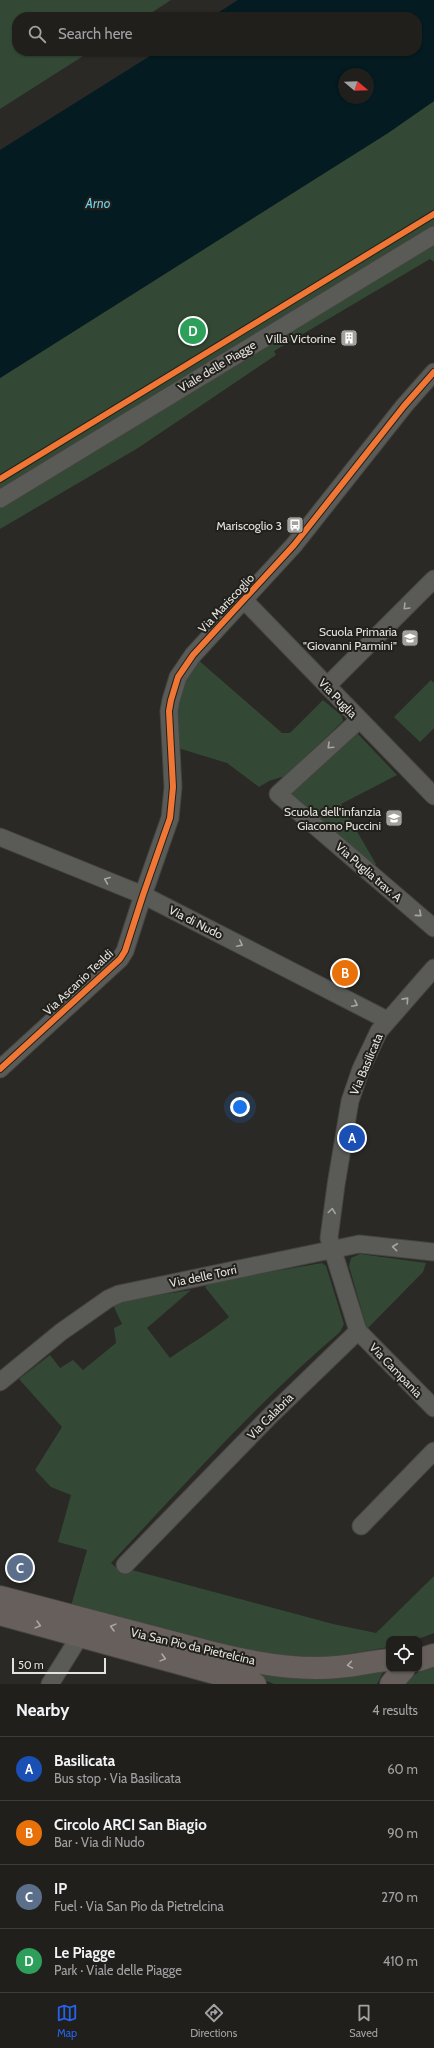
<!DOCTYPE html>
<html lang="en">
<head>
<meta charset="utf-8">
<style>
  :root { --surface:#201f1c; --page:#2d2c29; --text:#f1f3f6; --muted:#a2a2a3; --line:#3d3d3b; --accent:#2563eb }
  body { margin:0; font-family:Cabin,sans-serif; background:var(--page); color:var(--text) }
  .controls { position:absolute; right:12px; bottom:12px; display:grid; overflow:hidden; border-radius:8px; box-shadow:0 1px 3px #0004 }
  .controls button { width:36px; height:36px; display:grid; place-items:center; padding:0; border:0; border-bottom:1px solid var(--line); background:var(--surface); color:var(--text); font:20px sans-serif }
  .compass { position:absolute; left:338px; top:68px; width:36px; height:36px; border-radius:50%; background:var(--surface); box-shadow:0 1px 3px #0004; rotate:109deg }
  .scale { position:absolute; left:12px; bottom:10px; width:94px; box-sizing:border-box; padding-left:4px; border:2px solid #e3e2de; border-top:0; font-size:11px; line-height:14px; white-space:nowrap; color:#e3e2de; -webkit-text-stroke:3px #21201b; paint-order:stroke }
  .you { position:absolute; left:240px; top:1107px; width:14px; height:14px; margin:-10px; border:3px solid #fff; border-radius:50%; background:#1a73e8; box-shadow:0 0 0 6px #1a73e833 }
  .badge { display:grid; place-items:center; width:26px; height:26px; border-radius:50%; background:var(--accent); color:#fff; font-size:13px; font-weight:700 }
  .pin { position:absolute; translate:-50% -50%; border:2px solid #fff; box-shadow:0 1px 4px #0006 }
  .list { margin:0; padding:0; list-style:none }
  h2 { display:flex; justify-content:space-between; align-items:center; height:52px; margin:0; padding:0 16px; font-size:17px }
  h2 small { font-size:13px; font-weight:400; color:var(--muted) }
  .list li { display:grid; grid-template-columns:26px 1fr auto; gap:12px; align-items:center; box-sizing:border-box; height:64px; padding:0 16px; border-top:1px solid var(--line) }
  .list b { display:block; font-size:15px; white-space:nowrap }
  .list p { margin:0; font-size:13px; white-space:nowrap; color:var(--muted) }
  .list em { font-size:13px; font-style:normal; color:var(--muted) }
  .icon { flex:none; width:22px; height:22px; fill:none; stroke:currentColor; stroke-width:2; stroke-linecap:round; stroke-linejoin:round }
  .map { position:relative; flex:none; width:434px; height:1684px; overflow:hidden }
  .search { position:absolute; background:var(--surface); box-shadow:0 1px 3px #0004; left:12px; right:12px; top:12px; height:44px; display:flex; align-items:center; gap:10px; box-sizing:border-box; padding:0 14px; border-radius:16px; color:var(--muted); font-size:15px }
  .sheet { height:308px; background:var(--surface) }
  nav { display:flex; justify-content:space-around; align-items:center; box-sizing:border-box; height:56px; border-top:1px solid var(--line); background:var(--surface); font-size:11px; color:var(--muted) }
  nav a { display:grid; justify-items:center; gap:2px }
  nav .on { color:var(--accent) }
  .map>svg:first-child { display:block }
  .green { fill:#334935 }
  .water { fill:#041b21; fill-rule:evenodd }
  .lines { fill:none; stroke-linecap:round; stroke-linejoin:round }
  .minor-casing { stroke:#454440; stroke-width:19 }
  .major-casing { stroke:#454440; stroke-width:24 }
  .minor { stroke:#5a5a57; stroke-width:17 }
  .major { stroke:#665f5b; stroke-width:22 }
  .cycleway-casing { stroke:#21201b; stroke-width:8 }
  .cycleway { stroke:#f07635; stroke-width:6 }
  .oneway { stroke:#a5a5a1 }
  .oneway2 { stroke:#aba7a3 }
  .labels { text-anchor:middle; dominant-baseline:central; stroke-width:4; stroke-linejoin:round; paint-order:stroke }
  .poi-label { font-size:12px; fill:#e3e2de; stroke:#21201b; text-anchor:end }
  .street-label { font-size:12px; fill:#e3e2de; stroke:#21201b }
  .water-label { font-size:13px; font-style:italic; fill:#73cfe8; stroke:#21201b }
</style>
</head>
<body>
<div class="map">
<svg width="434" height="1684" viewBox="0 0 434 1684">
  <rect width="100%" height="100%" fill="#2a2925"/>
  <path class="green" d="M0 0H171L145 17H17V51H91L0 109Z
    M434 101V262L430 259 274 351 276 355 138 448 0 529V378L388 133Z
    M197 659 282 733H290L323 700 342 716 343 721 285 776 269 781 259 787 227 763 178 748 177 694Z
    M431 680 434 683V728L420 742 394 717Z
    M355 731 397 775 341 804 376 864 373 867 291 796 290 792Z
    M360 1254 426 1263 423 1272 367 1329 349 1266 351 1258Z
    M322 1263 326 1266 344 1324 340 1332C258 1402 185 1484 111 1563L122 1573 132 1570 333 1624 376 1633 434 1576V1633L418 1639H389V1647L329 1657 305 1658 259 1653 71 1606 87 1550 58 1542 71 1495 51 1487 35 1470 62 1427 19 1379 50 1355 60 1368 73 1360 83 1370 116 1343 114 1328 122 1324 113 1305 122 1301 191 1290 147 1328 170 1358C190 1344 211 1332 229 1317L205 1287 212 1282Z
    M222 1662 384 1670 377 1684H274Z
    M434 1666V1684H403L419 1671Z"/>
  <path class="water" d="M238 0H434V101L388 133 0 378V150L158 51H417V17H211ZM344 74H368V98H344Z"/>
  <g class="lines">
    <defs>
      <path id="minor" d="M0 499 434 235
        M243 599 434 796
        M327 686 434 579
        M359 720 278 794 434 928
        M0 837 143 895 387 1020
        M0 1069 120 959 125 951 143 895 170 818 173 787 169 711 171 700 178 677 193 655 294 545 404 406 434 372
        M358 1331 434 1408
        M0 1382 61 1332 108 1299 119 1294 359 1244 434 1252
        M361 1526 434 1451
        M125 1565 269 1417 358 1331 329 1238 336 1185 350 1101 361 1069 379 1031 434 968
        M50 1684 80 1636"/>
      <path id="major" d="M0 1597 213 1653C253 1663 296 1671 337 1667 355 1666 372 1661 389 1660
        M0 1614 255 1684
        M419 1660 434 1655
        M391 1684 404 1669"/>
    </defs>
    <use href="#minor" class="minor-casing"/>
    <use href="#major" class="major-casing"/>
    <use href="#minor" class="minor"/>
    <use href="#major" class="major"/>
    <defs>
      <path id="cycleway" d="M0 479 434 214
        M0 1069 120 959 125 951 143 895 170 818 173 787 169 711 171 700 178 677 193 655 294 545 404 406 434 372"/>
    </defs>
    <use href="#cycleway" class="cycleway-casing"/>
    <use href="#cycleway" class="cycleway"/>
  </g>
  <defs><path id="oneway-chevron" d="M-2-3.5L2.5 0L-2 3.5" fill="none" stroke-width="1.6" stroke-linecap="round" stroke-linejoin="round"/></defs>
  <g class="oneway">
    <use href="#oneway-chevron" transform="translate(406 607) rotate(135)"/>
    <use href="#oneway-chevron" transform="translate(330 746) rotate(137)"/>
    <use href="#oneway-chevron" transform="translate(107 880) rotate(-158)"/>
    <use href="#oneway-chevron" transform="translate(419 914) rotate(40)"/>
    <use href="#oneway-chevron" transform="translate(240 944) rotate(27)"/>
    <use href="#oneway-chevron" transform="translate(406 1000) rotate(-48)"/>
    <use href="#oneway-chevron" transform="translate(355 1004) rotate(27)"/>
    <use href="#oneway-chevron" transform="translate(332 1211) rotate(-82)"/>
    <use href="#oneway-chevron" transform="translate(395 1247) rotate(-174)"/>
  </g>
  <g class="oneway2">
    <use href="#oneway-chevron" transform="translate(38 1625) rotate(15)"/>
    <use href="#oneway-chevron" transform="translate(113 1627) rotate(-165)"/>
    <use href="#oneway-chevron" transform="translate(163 1658) rotate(15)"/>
    <use href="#oneway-chevron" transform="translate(350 1665) rotate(171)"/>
  </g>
  <defs>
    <symbol id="building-square" viewBox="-11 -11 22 22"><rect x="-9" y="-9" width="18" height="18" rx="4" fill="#a2a19d" stroke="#21201b"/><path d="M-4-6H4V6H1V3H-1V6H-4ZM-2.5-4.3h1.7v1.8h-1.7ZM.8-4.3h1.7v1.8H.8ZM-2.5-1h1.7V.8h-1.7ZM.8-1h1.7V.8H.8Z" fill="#fff"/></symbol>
    <symbol id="bus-square" viewBox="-11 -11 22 22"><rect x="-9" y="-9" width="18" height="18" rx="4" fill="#a2a19d" stroke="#21201b"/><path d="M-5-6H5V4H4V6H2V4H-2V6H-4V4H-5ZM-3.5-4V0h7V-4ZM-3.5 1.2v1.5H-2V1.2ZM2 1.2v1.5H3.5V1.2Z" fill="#fff"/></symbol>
    <symbol id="school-square" viewBox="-11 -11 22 22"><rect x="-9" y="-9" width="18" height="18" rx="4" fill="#a2a19d" stroke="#21201b"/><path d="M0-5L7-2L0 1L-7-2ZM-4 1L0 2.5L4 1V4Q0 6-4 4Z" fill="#fff"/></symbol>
  </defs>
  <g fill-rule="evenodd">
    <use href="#building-square" x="339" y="328" width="20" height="20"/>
    <use href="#bus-square" x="285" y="515" width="20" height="20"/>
    <use href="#school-square" x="400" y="628" width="20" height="20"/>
    <use href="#school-square" x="384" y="808" width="20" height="20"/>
  </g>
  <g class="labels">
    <g class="poi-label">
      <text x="336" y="338">Villa Victorine</text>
      <text x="282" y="525">Mariscoglio 3</text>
      <text x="397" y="631">Scuola Primaria<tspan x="397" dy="14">"Giovanni Parmini"</tspan></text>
      <text x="381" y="811">Scuola dell'infanzia<tspan x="381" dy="14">Giacomo Puccini</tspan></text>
    </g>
    <g class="street-label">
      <text transform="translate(217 366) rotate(-31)">Viale delle Piagge</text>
      <text transform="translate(226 603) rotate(-47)">Via Mariscoglio</text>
      <text transform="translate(338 698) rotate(46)">Via Puglia</text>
      <text transform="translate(369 872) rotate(41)">Via Puglia trav. A</text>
      <text transform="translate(196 922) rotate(27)">Via di Nudo</text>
      <text transform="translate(78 982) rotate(-43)">Via Ascanio Tealdi</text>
      <text transform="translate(366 1064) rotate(-67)">Via Basilicata</text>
      <text transform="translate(203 1276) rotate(-12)">Via delle Torri</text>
      <text transform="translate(396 1370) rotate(46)">Via Campania</text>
      <text transform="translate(270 1416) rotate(-45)">Via Calabria</text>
      <text transform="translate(193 1646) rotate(13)">Via San Pio da Pietrelcina</text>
    </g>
    <g class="water-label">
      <text x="98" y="203">Arno</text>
    </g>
  </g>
</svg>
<div class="controls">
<button><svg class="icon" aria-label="locate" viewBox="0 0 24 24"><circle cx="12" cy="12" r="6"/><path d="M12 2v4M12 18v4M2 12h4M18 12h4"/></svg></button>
</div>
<svg class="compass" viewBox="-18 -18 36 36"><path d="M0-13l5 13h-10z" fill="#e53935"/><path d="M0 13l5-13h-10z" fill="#a2a2a3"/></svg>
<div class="scale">50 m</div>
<div class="you"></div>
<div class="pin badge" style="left:352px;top:1138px;background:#1a4fb4">A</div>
<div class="pin badge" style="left:345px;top:973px;background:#e8710a">B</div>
<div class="pin badge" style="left:20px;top:1568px;background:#5c6f8a">C</div>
<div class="pin badge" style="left:193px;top:331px;background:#2e9e5b">D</div>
<div class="search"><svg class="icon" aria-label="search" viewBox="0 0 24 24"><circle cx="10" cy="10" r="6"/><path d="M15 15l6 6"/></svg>Search here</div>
</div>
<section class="sheet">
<h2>Nearby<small>4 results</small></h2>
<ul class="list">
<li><span class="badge" style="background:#1a4fb4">A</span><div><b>Basilicata</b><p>Bus stop · Via Basilicata</p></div><em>60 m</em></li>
<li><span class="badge" style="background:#e8710a">B</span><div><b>Circolo ARCI San Biagio</b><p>Bar · Via di Nudo</p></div><em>90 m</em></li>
<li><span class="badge" style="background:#5c6f8a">C</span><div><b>IP</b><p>Fuel · Via San Pio da Pietrelcina</p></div><em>270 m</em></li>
<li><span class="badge" style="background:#2e9e5b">D</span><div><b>Le Piagge</b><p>Park · Viale delle Piagge</p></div><em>410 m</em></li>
</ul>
</section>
<nav>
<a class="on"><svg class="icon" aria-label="map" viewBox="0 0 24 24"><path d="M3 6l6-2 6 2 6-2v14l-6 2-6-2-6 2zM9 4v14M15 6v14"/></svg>Map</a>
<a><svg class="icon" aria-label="directions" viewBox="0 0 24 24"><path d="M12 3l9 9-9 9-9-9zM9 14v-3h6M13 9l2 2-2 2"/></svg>Directions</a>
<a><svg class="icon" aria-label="saved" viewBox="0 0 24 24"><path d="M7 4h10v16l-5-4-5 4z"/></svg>Saved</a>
</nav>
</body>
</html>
